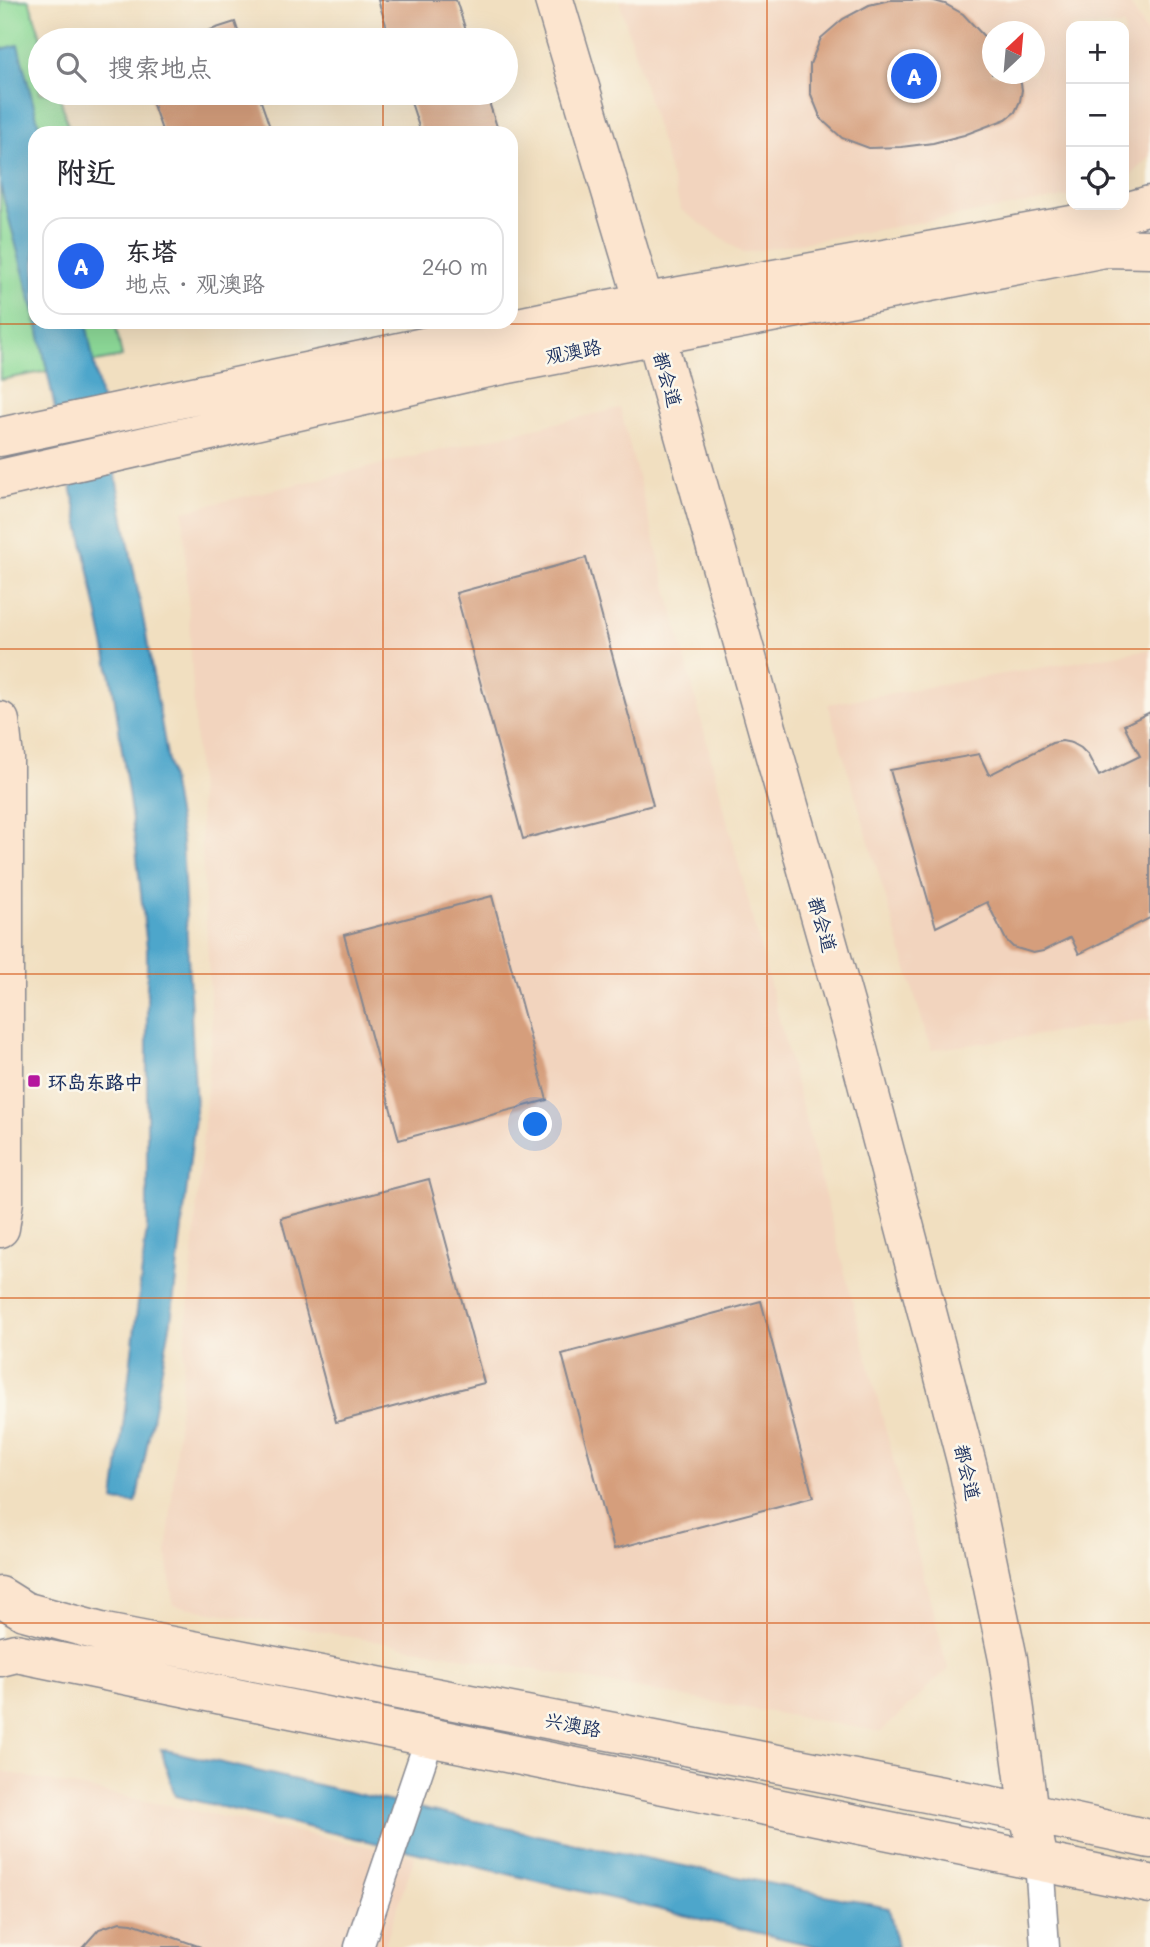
<!DOCTYPE html>
<html lang="zh">
<head>
<meta charset="utf-8">
<style>
  :root { --surface:#fff; --page:#f2f2f3; --text:#2b2b33; --muted:#7c7c81; --line:#e1e1e2; --accent:#2563eb }
  body { margin:0; font-family:Mali,"LXGW WenKai TC",sans-serif; background:var(--page); color:var(--text) }
  .controls { position:absolute; right:21px; top:21px; display:grid; overflow:hidden; border-radius:14px; box-shadow:0 7px 28px #0002 }
  .controls button { width:63px; height:63px; display:grid; place-items:center; padding:0; border:0; border-bottom:2px solid var(--line); background:var(--surface); color:var(--text); font:35px sans-serif }
  .compass { position:absolute; left:982px; top:21px; width:63px; height:63px; border-radius:50%; background:var(--surface); box-shadow:0 7px 28px #0002; rotate:26deg }
  .you { position:absolute; left:536px; top:1125px; width:24px; height:24px; margin:-18px; border:5px solid #fff; border-radius:50%; background:#1a73e8; box-shadow:0 0 0 10px #1a73e833 }
  .badge { display:grid; place-items:center; width:46px; height:46px; border-radius:50%; background:var(--accent); color:#fff; font-size:23px; font-weight:700 }
  .pin { position:absolute; translate:-50% -50%; border:4px solid #fff; box-shadow:0 2px 7px #0006 }
  .list { margin:0; padding:0; list-style:none }
  h2 { display:flex; justify-content:space-between; align-items:center; height:91px; margin:0; padding:0 28px; font-size:30px }
  h2 small { font-size:23px; font-weight:400; color:var(--muted) }
  .list li { display:grid; grid-template-columns:46px 1fr auto; gap:21px; align-items:center; box-sizing:border-box; height:98px; margin:0 14px 14px; padding:0 14px; border:2px solid var(--line); border-radius:21px }
  .list b { display:block; font-size:26px; white-space:nowrap }
  .list p { margin:0; font-size:23px; white-space:nowrap; color:var(--muted) }
  .list em { font-size:23px; font-style:normal; color:var(--muted) }
  .icon { flex:none; width:38px; height:38px; fill:none; stroke:currentColor; stroke-width:2; stroke-linecap:round; stroke-linejoin:round }
  .map { position:relative; flex:none; width:1150px; height:1947px; overflow:hidden }
  .search { position:absolute; background:var(--surface); box-shadow:0 7px 28px #0002; left:28px; top:28px; width:490px; height:77px; display:flex; align-items:center; gap:18px; box-sizing:border-box; padding:0 24px; border-radius:38px; color:var(--muted); font-size:26px }
  .panel { position:absolute; background:var(--surface); box-shadow:0 7px 28px #0002; left:28px; top:126px; width:490px; height:203px; border-radius:21px }
  .map>svg:first-child { display:block }
  .built { fill:#f2d4be; fill-rule:evenodd }
  .green { fill:#8dda98; stroke:#54847b; stroke-width:2 }
  .water { fill:#4da6cb; stroke:#346a94; stroke-width:2 }
  .building { fill:#d59e7c }
  .lines { fill:none; stroke-linecap:round; stroke-linejoin:round }
  .street-casing { stroke:#86878f; stroke-width:31 }
  .secondary-casing { stroke:#86878f; stroke-width:41 }
  .street { stroke:#fff; stroke-width:28 }
  .secondary { stroke:#fce5cf; stroke-width:38 }
  .grid { fill:none; stroke:#d45514; stroke-width:2; stroke-opacity:0.55 }
  .poi-dot { fill:#b5179e; stroke:#fbf7ec; stroke-width:2.5 }
  .labels { text-anchor:middle; dominant-baseline:central; stroke-width:5; stroke-linejoin:round; paint-order:stroke }
  .street-label { font-size:19px; fill:#1b2f5e; stroke:#fbf7ec }
  .poi-label { font-size:19px; font-weight:bold; fill:#1b2f5e; stroke:#fbf7ec; text-anchor:start }
</style>
</head>
<body>
<div class="map">
<svg width="1150" height="1947" viewBox="0 0 1150 1947">
  <rect width="100%" height="100%" fill="#fbf7ec"/>
  <filter id="ink" filterUnits="userSpaceOnUse"><feTurbulence type="fractalNoise" baseFrequency=".0143" numOctaves="2"/><feDisplacementMap in="SourceGraphic" scale="14" xChannelSelector="R" yChannelSelector="G"/><feConvolveMatrix kernelMatrix="1 2 1 2 8 2 1 2 1" color-interpolation-filters="sRGB"/></filter>
  <filter id="wash" filterUnits="userSpaceOnUse"><feTurbulence type="fractalNoise" baseFrequency=".00686" numOctaves="4" result="noise"/><feDisplacementMap in="SourceGraphic" scale="28" xChannelSelector="R" yChannelSelector="G"/><feGaussianBlur stdDeviation="1.57" result="paint"/><feColorMatrix in="noise" values="0 0 0 0 0 0 0 0 0 0 0 0 0 0 0 0 0 1.4 0 .05"/><feComposite in="paint" operator="in"/></filter>
  <g filter="url(#wash)">
    <rect width="100%" height="100%" fill="#f1dfc0"/>
    <path class="built" d="M619 0H1128L1150 39V155L1133 174 1124 180V26H1071V196L743 253 681 210ZM992 32H1034V74H992Z
      M620 408 948 1669 881 1732 173 1605 167 1554 212 1030 183 511Z
      M1150 649V1019L931 1050 828 704Z
      M0 1771 415 1856 384 1947H0Z"/>
    <path class="green" d="M0 0H29L42 40H40V93H59L70 133H35V322H115L122 357 0 380Z"/>
    <path class="water" d="M0 45 2 49 18 45 41 133H35V316L0 185Z
      M37 322H86L144 623 182 842 196 1109 171 1321 136 1503 114 1501 147 1228V948L136 848 113 687Z
      M161 1749 572 1843 889 1908 897 1947H819L175 1796Z"/>
    <g id="blocks">
      <path class="building" d="M378 0H456L469 40H391Z
        M890 0H931L945 4 963 14 992 45V74H1016L1020 78 1022 90 1020 101 1015 112 1006 119 964 135 933 143 901 147 869 148 842 138 821 119 810 92V64L821 38 843 19 869 5Z
        M235 22 241 40H179Z
        M149 93H258L272 133H163Z
        M408 93H486L499 133H421Z
        M586 558 653 805 523 839 456 593Z
        M1150 712V918L1079 954 1071 937 1043 951 1033 953 1013 947 1006 940 987 902 936 927 890 770 979 754 989 775 1052 743 1062 741 1072 743 1081 748 1088 755 1099 776 1140 756 1124 725Z
        M492 896 547 1100 399 1140 344 935Z
        M429 1179 484 1383 336 1422 281 1218Z
        M761 1301 813 1497 614 1549 562 1354Z
        M120 1922 132 1923 201 1947H83L99 1929Z"/>
    </g>
  </g>
  <g filter="url(#ink)">
    <use href="#blocks" fill-opacity="0" stroke="#86878f" stroke-width="2"/>
    <g class="lines">
      <defs>
        <path id="street" d="M1039 1861 1045 1947
          M359 1947 430 1737"/>
        <path id="secondary" d="M554 0 644 302 656 336 859 1053 968 1468 1008 1659 1029 1813 1039 1861
          M0 437 570 316 1094 221 1150 205
          M0 479 483 369 1105 248 1150 249
          M0 721 4 758V1201L0 1228
          M0 1596 24 1611 105 1633 1029 1813 1150 1839
          M0 1657 16 1653 1150 1884"/>
      </defs>
      <use href="#street" class="street-casing"/>
      <use href="#secondary" class="secondary-casing"/>
      <use href="#street" class="street"/>
      <use href="#secondary" class="secondary"/>
    </g>
  </g>
  <path class="grid" d="M383 0V40M767 0V1947M383 93V133M383 322V1947M0 324H1150M0 649H1150M0 974H1150M0 1298H1150M0 1623H1150"/>
  <rect class="poi-dot" x="27" y="1074" width="14" height="14" rx="3.5"/>
  <g class="labels">
    <g class="street-label">
      <text transform="translate(573 351) rotate(-11)">观澳路</text>
      <text transform="translate(668 379) rotate(74)">都会道</text>
      <text transform="translate(823 924) rotate(74)">都会道</text>
      <text transform="translate(968 1472) rotate(77)">都会道</text>
      <text transform="translate(573 1724) rotate(11)">兴澳路</text>
    </g>
    <g class="poi-label">
      <text x="48" y="1081">环岛东路中</text>
    </g>
  </g>
</svg>
<div class="controls">
<button>+</button>
<button>−</button>
<button><svg class="icon" aria-label="locate" viewBox="0 0 24 24"><circle cx="12" cy="12" r="6"/><path d="M12 2v4M12 18v4M2 12h4M18 12h4"/></svg></button>
</div>
<svg class="compass" viewBox="-18 -18 36 36"><path d="M0-13l5 13h-10z" fill="#e53935"/><path d="M0 13l5-13h-10z" fill="#7c7c81"/></svg>
<div class="you"></div>
<div class="pin badge" style="left:914px;top:76px">A</div>
<div class="search"><svg class="icon" aria-label="search" viewBox="0 0 24 24"><circle cx="10" cy="10" r="6"/><path d="M15 15l6 6"/></svg>搜索地点</div>
<section class="panel">
<h2>附近<small></small></h2>
<ul class="list">
<li><span class="badge">A</span><div><b>东塔</b><p>地点 · 观澳路</p></div><em>240 m</em></li>
</ul>
</section>
</div>
</body>
</html>
